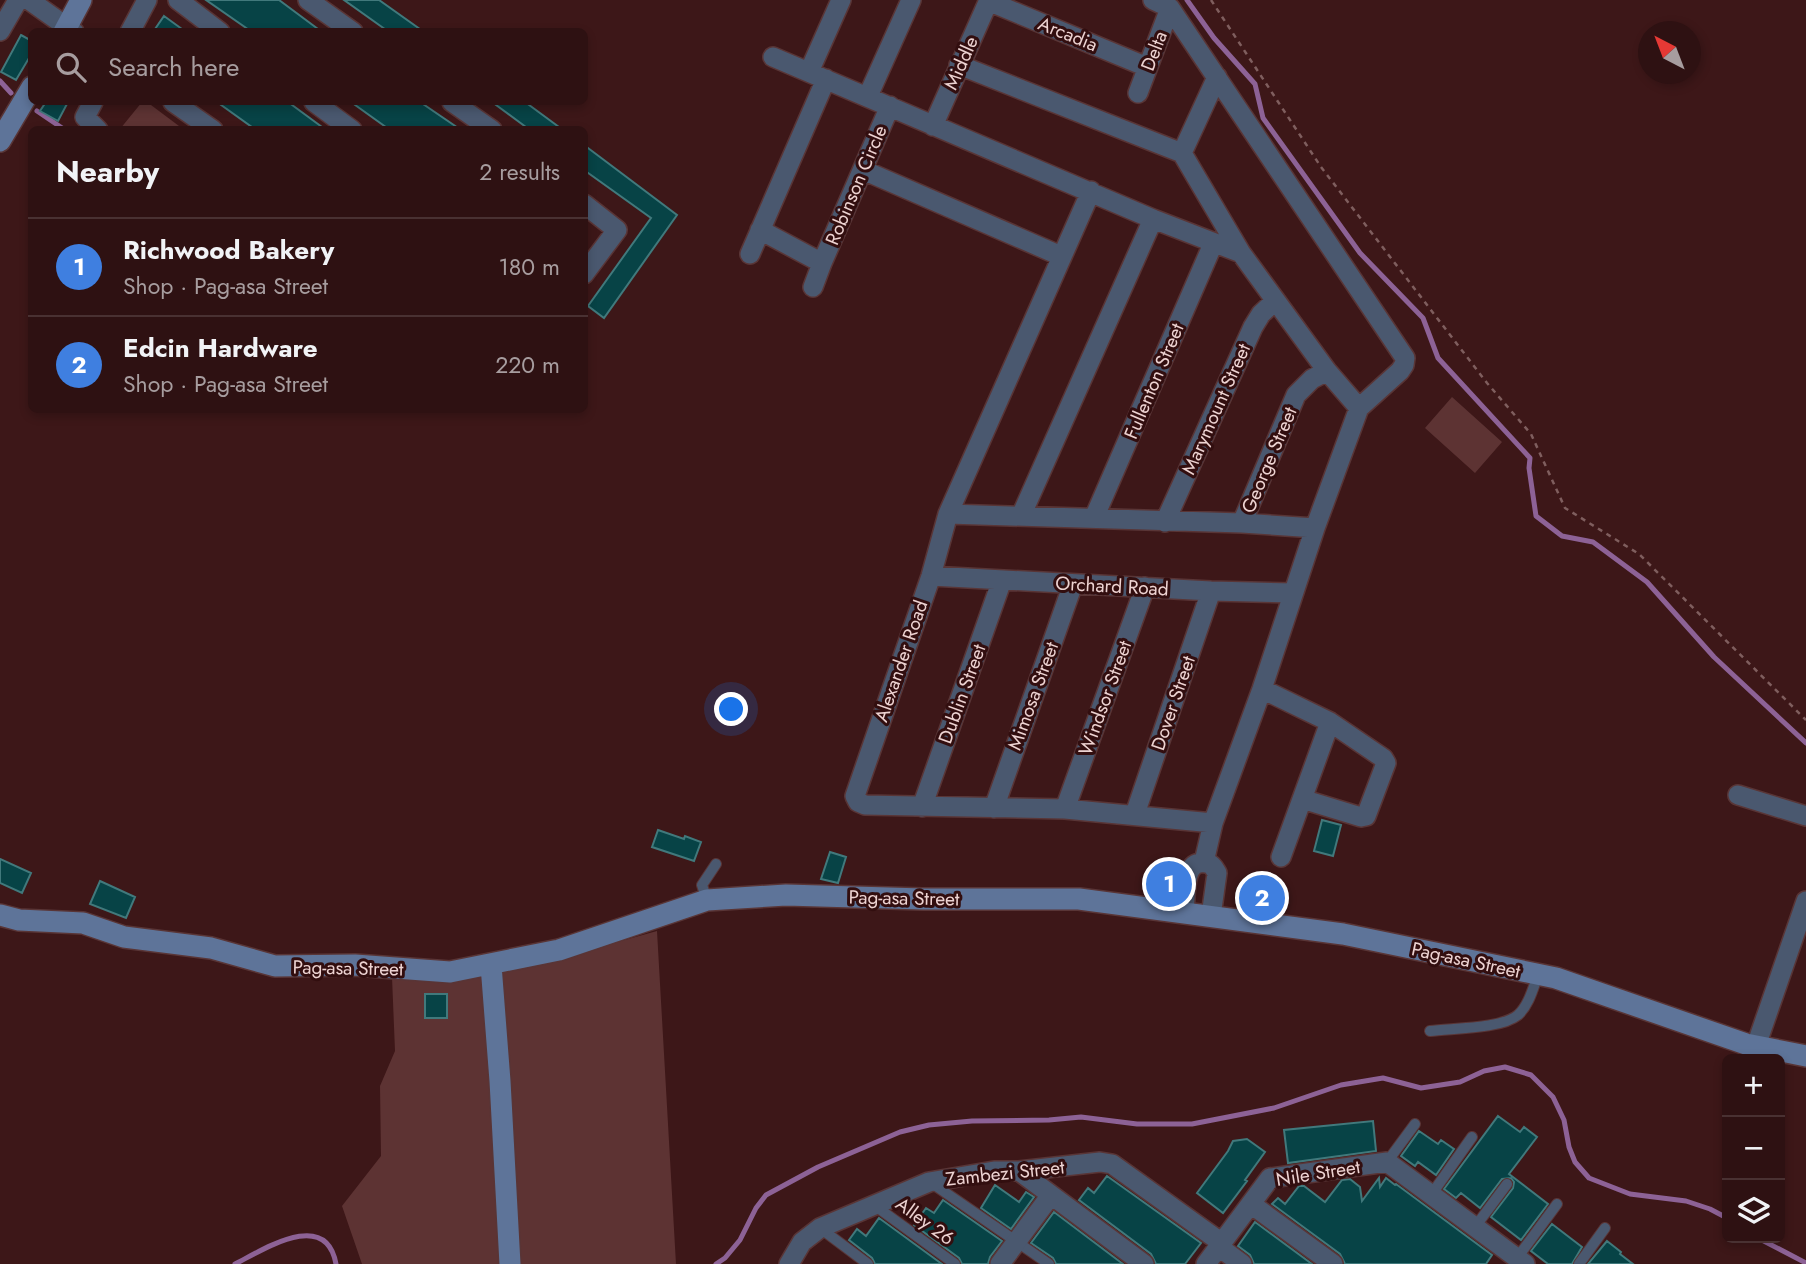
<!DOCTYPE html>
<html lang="en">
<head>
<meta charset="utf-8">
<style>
  :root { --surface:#2e1112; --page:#3a1f20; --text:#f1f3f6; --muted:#a79d9f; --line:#493132; --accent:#51ccd3 }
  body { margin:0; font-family:Jost,sans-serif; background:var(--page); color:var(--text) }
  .controls { position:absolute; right:21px; bottom:21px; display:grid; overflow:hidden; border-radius:10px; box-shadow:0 4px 10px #0003 }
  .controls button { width:63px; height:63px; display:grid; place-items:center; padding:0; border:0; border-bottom:2px solid var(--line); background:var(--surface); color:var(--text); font:35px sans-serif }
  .compass { position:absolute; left:1638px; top:21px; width:63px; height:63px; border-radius:50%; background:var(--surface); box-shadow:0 4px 10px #0003; rotate:318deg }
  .you { position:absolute; left:732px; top:710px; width:24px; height:24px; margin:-18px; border:5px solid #fff; border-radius:50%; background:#1a73e8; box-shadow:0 0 0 10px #1a73e833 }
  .badge { display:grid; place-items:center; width:46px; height:46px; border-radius:50%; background:var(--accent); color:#fff; font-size:23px; font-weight:700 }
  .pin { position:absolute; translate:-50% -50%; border:4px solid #fff; box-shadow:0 2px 7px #0006 }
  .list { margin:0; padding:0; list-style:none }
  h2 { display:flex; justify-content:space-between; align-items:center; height:91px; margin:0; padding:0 28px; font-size:30px }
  h2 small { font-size:23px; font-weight:400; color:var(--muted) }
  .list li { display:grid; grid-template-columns:46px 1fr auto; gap:21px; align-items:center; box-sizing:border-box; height:98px; padding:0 28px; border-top:2px solid var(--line) }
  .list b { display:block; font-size:26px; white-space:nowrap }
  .list p { margin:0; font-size:23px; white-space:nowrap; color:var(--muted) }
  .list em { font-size:23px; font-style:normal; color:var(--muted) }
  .icon { flex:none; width:38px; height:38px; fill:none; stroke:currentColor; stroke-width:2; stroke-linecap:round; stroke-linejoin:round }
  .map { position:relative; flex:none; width:1806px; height:1264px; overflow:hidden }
  .search { position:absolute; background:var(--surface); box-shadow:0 4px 10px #0003; left:28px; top:28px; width:560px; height:77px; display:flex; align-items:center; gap:18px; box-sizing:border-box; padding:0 24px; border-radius:10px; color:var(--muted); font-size:26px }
  .panel { position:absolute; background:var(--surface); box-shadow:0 4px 10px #0003; left:28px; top:126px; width:560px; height:287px; border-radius:10px }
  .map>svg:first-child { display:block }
  .green { fill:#5d3333 }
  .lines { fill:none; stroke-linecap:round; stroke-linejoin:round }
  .stream { stroke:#8d6296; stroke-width:5 }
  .building { fill:#074346; stroke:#41797c; stroke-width:2 }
  .lane-casing { stroke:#593536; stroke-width:12 }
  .street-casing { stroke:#593536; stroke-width:22 }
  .secondary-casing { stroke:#593536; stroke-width:24 }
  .path { stroke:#7f5e5e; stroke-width:2.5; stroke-dasharray:5 5; stroke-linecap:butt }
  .lane { stroke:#4a586f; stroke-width:10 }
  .street { stroke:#4a586f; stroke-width:19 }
  .secondary { stroke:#5e7499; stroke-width:21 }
  .labels { text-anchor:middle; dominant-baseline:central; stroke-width:6; stroke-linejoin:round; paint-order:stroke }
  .street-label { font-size:19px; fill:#edd3d2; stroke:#320e0f }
</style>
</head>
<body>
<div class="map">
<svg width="1806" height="1264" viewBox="0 0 1806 1264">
  <rect width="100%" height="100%" fill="#3d1718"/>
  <path class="green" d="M142 102H147L183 129H120Z
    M1452 397 1502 442 1475 473 1425 428Z
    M657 931 676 1264H362L342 1206 381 1156 380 1086 395 1051 392 977 549 961Z"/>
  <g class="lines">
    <path class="stream" d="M1187 0 1214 38 1255 84 1263 118 1360 253 1423 318 1438 358 1530 458 1529 468 1536 516 1562 536 1593 542 1647 582 1714 657 1806 743
      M0 81 11 93
      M37 111 65 130
      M1758 1238 1806 1263
      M235 1264C263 1250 326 1208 336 1264
      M716 1264 725 1258 740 1240 756 1208 766 1195 818 1167 900 1132 929 1125 972 1121 1049 1120 1081 1117 1137 1124H1192L1274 1108 1341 1085 1383 1078 1421 1088 1460 1082 1484 1071 1505 1067 1531 1075 1553 1097 1564 1120 1569 1147 1575 1162 1589 1178 1630 1194 1686 1201 1710 1209 1727 1218"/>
  </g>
  <path class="building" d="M206 0H279L322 32H252Z
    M344 0H379L424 32H389Z
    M164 16 186 32H153Z
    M21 35 32 41V53L16 80 1 72Z
    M46 102H68L58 121 40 111Z
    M217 102H288L326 130H256Z
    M351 102H420L461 130H390Z
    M492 102H525L563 130H530Z
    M584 145 677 215 604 318 588 306 651 218 584 170Z
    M1322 820 1341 825 1333 856 1314 851Z
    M658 830 684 839 685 836 701 842 694 861 652 847Z
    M830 852 846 857 838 883 821 879Z
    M0 859 31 873 22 893 0 883Z
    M100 881 135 897 126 918 90 904Z
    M425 994H447V1018H425Z
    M1498 1116 1520 1132 1524 1127 1537 1137 1509 1174 1548 1204 1521 1240 1491 1217 1513 1188 1514 1182 1511 1178 1502 1179 1480 1208 1461 1193 1456 1198 1444 1189Z
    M1373 1121 1376 1151 1288 1163 1284 1130Z
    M1419 1131 1438 1144 1441 1140 1454 1149 1436 1175 1418 1162 1415 1166 1401 1156Z
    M1247 1139 1265 1152 1245 1180 1247 1181 1223 1213 1197 1193 1228 1151 1233 1141Z
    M1107 1176 1201 1243 1185 1264H1156L1151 1254 1079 1200 1088 1188 1094 1193Z
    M1379 1178 1380 1187 1386 1178 1395 1185 1396 1184 1492 1255 1486 1264H1345L1340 1254 1272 1204 1278 1198 1285 1204 1299 1186H1304L1325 1202 1342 1180 1350 1179 1360 1187 1362 1201Z
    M995 1185 1019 1202 1026 1192 1034 1197 1011 1229 981 1208Z
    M943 1200 1002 1241 990 1257 988 1264H962L959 1258 914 1225 926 1208 934 1213Z
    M1054 1212 1123 1264H1056L1053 1258 1031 1243Z
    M879 1218 942 1264H875L872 1258 849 1240 857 1229 866 1236Z
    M1255 1222 1312 1264H1254L1250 1255 1238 1246Z
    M1552 1224 1582 1247 1572 1264H1548L1531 1251Z
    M1607 1241 1621 1252 1620 1254 1633 1264H1588Z"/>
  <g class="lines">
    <defs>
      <path id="lane" d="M707 900 702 885 716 864
        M1430 1031C1453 1028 1501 1029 1518 1015 1529 1005 1533 988 1538 975
        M1387 1162 1415 1124
        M933 1184 1049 1264
        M1431 1195 1472 1137
        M874 1205 955 1264
        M1475 1227 1507 1184
        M820 1228 868 1264
        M1517 1258 1557 1204
        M1579 1264 1605 1228"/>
      <path id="street" d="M29 0 74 32
        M178 0 220 32
        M308 0 353 32
        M1153 0 1170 8 1405 358 1404 365 1400 371 1359 408 1315 528 1262 689 1213 823 1204 862
        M988 1 1147 67
        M0 31 18 0
        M130 32 147 0
        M773 57 1153 219 1241 253
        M959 65 1182 153 1241 253 1327 371 1359 408
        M809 72 841 0
        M1138 93 1170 8
        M868 96 911 0
        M93 102 85 117 98 130
        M173 102 213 130
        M314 102 352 130
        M452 102 492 130
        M933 126 989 0
        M1182 153 1217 77
        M863 170 1061 256
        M1091 191 948 514 931 576 855 796 858 802 865 805 1065 809 1213 823
        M584 204 617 230 584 274
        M760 230 822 263
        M750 254 826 79
        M813 287 822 263 890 106
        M948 514 1242 523 1315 528
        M1021 516 1153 219
        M1094 518 1213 244
        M1165 522 1253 327 1261 314 1275 301
        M1242 523 1296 395 1312 379 1327 371
        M931 576 1211 591 1293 593
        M1262 689 1330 722 1383 758 1386 763 1366 816 1361 817 1302 799
        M1738 795 1806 816
        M922 807 1002 580
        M994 808 1073 584
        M1065 809 1145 587
        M1135 814 1211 591
        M1281 857 1330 722
        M1184 913C1186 898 1182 859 1205 863 1212 863 1214 868 1217 873L1211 916
        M1756 1046 1806 901
        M1019 1171 1144 1264
        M1251 1204 1333 1264
        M1219 1247 1242 1264
        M789 1264 802 1242 820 1228 929 1182 994 1171H1019L1100 1162 1112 1164 1222 1243
        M1000 1264 1051 1195
        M1206 1264 1270 1178 1387 1162 1525 1264"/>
      <path id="secondary" d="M64 32 81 0
        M0 141 32 87
        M0 915 19 920 83 923 124 937 211 948 275 966 355 965 450 972 559 950 707 900 786 895 923 899H1079L1343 934 1556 978 1746 1044 1806 1056
        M491 965 500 1081 510 1264"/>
    </defs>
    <use href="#lane" class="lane-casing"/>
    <use href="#street" class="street-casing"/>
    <use href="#secondary" class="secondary-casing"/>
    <path class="path" d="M1211 0 1321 167 1487 383 1531 434 1565 508 1639 554 1806 720"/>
    <use href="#lane" class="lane"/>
    <use href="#street" class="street"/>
    <use href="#secondary" class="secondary"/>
  </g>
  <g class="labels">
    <g class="street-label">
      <text transform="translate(1068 34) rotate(22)">Arcadia</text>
      <text transform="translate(1154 51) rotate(-69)">Delta</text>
      <text transform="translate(961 63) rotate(-66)">Middle</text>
      <text transform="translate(856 185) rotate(-67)">Robinson Circle</text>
      <text transform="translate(1154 381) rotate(-67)">Fullenton Street</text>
      <text transform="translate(1216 409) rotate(-66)">Marymount Street</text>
      <text transform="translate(1269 460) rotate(-67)">George Street</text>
      <text transform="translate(1112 586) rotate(3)">Orchard Road</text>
      <text transform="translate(901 661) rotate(-71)">Alexander Road</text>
      <text transform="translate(962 694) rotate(-70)">Dublin Street</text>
      <text transform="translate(1033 696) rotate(-70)">Mimosa Street</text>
      <text transform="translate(1105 698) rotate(-70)">Windsor Street</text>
      <text transform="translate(1173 703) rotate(-71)">Dover Street</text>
      <text transform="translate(904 898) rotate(1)">Pag-asa Street</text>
      <text transform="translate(1466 960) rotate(12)">Pag-asa Street</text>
      <text transform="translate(348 968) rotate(1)">Pag-asa Street</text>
      <text transform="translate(1005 1173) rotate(-6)">Zambezi Street</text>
      <text transform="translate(1318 1173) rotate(-9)">Nile Street</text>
      <text transform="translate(925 1221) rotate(36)">Alley 26</text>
    </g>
  </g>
</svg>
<div class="controls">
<button>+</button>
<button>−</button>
<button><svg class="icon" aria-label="layers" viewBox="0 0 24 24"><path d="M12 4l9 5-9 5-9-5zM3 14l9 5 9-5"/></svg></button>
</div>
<svg class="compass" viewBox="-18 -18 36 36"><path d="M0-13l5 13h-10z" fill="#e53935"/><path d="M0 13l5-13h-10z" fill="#a79d9f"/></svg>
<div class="you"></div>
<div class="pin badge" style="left:1169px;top:884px;background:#3f7fe0">1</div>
<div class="pin badge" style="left:1262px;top:898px;background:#3f7fe0">2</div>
<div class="search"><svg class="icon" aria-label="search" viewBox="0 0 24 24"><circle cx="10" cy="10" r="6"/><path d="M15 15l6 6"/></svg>Search here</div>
<section class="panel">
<h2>Nearby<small>2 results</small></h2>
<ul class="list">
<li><span class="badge" style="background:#3f7fe0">1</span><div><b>Richwood Bakery</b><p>Shop · Pag-asa Street</p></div><em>180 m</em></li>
<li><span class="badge" style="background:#3f7fe0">2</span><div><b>Edcin Hardware</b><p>Shop · Pag-asa Street</p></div><em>220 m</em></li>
</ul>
</section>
</div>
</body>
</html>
